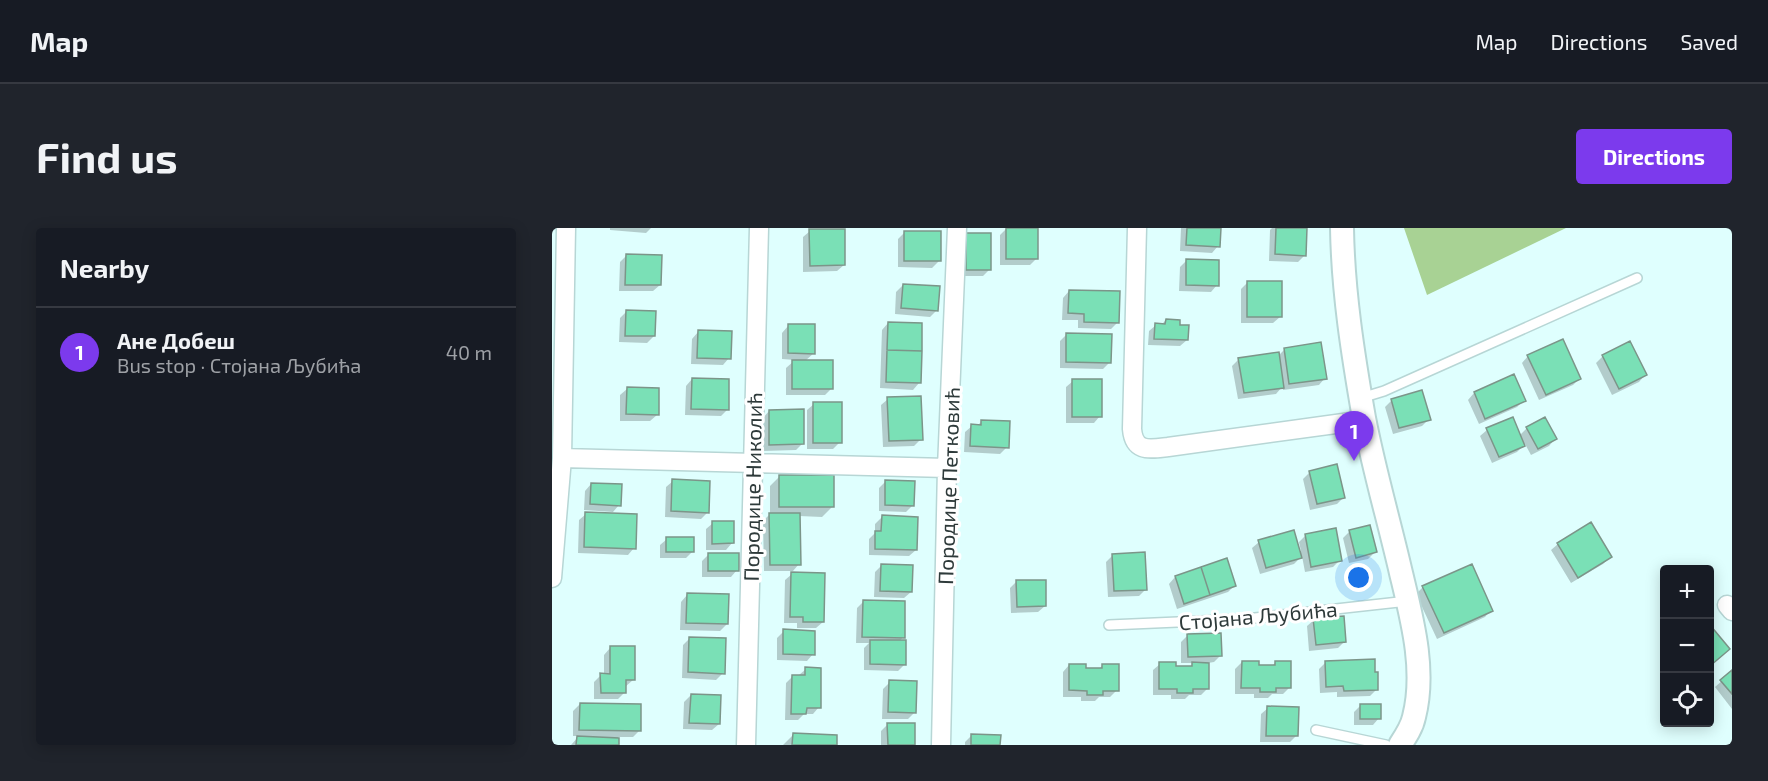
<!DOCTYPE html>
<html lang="en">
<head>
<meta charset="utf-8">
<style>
  :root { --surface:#171b24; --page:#20242c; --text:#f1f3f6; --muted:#9ea1a6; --line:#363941; --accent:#7c3aed }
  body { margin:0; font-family:"Exo 2",sans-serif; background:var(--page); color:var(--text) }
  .controls { position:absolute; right:18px; bottom:18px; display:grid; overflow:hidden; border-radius:6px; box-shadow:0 3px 15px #0003 }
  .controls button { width:54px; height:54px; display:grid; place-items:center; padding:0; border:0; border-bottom:2px solid var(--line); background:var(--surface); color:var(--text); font:30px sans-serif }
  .you { position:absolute; left:807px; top:350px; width:21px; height:21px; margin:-15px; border:4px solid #fff; border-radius:50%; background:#1a73e8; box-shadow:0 0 0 9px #1a73e833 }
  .badge { display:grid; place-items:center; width:39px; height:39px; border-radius:50%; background:var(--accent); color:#fff; font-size:20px; font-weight:700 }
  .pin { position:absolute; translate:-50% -50px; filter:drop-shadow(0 2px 3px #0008) }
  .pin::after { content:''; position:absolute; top:32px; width:21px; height:18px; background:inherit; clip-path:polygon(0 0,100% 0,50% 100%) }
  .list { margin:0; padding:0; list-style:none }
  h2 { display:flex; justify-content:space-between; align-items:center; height:78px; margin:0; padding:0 24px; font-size:26px }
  h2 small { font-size:20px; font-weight:400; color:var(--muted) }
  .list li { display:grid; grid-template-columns:39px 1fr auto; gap:18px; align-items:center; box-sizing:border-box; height:90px; padding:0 24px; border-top:2px solid var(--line) }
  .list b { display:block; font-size:22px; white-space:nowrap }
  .list p { margin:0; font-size:20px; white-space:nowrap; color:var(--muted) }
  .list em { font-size:20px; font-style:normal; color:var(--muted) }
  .icon { flex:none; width:33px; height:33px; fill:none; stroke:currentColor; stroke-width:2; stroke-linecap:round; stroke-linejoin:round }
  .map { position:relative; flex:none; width:1180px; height:517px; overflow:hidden; border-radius:6px }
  header { display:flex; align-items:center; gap:36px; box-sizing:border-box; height:84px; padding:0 30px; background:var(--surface); border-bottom:2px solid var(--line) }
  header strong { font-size:28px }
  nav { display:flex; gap:33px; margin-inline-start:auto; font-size:21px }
  .intro { display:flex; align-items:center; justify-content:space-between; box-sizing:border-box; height:144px; padding:0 36px }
  h1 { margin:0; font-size:42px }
  .button { padding:15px 27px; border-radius:6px; background:var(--accent); color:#fff; font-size:21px; font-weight:700 }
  main { display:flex; gap:36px; padding:0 36px }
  aside { flex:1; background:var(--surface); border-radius:6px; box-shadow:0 3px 15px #0003 }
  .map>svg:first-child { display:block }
  .green { fill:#a8d294 }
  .shadow { fill:#0003 }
  .building { fill:#7ae0b6; stroke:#7c9589; stroke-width:1.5 }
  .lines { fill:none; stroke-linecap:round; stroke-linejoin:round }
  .service-casing { stroke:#b7d6d5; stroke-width:12 }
  .minor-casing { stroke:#b7d6d5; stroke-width:21 }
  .tertiary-casing { stroke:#b7d6d5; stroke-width:26 }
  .service { stroke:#fff; stroke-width:9 }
  .minor { stroke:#fff; stroke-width:18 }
  .tertiary { stroke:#fff; stroke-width:22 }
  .labels { text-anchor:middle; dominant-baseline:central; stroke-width:6; stroke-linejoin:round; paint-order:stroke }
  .street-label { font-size:21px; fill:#2e3a3a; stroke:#fff }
</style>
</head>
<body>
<header>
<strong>Map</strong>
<nav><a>Map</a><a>Directions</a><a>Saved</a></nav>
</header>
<div class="intro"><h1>Find us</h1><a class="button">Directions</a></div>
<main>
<aside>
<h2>Nearby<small></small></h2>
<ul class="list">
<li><span class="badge">1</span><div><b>Ане Добеш</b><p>Bus stop · Стојана Љубића</p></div><em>40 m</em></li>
</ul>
</aside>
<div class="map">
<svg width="1180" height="517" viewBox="0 0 1180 517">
  <rect width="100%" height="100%" fill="#dffffe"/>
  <path class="green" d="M852 0H1014L875 67Z"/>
  <path class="shadow" d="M58 0H99L94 5 58 2Z
    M455 0H468L485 30 478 37H448V7Z
    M629 0H667L666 18 660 25 628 23Z
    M720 0H753V27L746 34 717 33 718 2Z
    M258 3 292 37 285 43 251 44V9Z
    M353 4 387 33 380 40 346 39V11Z
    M415 7 437 42 431 48H408V13Z
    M74 28 108 57 101 63H67L68 34Z
    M634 33 665 57 659 64 627 63 628 39Z
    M695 55 728 89 721 95H689V61Z
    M351 57 385 82 378 89 343 86 344 64Z
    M517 63 566 94 559 101 526 100V92H510L511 70Z
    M75 83 102 108 95 115 67 114 68 90Z
    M614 92 626 98 635 112 628 118 596 117 597 103 604 97H609Z
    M336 95 367 155 361 162 328 160 330 102Z
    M236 98 262 125 253 133 279 161 273 167H234V140L243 132 230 131V105Z
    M146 104 177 130 171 137 139 136 140 111Z
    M515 106 558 134 551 141 508 140V113Z
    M732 122 773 150 767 157 731 162 730 159 724 166 686 171 680 138 687 131 726 128Z
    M976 128 1028 150 1021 157 987 172 970 135Z
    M1051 128 1093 147 1087 154 1060 167 1044 135Z
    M961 148 972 172 965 179 927 196 916 172 922 165Z
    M140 151 175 182 169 188 133 187 134 158Z
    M521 153 548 188 542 195H514V159Z
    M75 161 105 187 98 193H68V167Z
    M336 171 369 211 362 218 331 219 329 177Z
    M840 172 877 191 870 198 841 206 833 179Z
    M262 176 288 214 281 221H255V182Z
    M217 183 251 215 244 222 211 223V190Z
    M430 193 455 219 448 226 412 224 413 204 420 198H425Z
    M975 200 1003 211 997 218 979 227 973 216 965 224 940 235 928 208 935 202 967 208Z
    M758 244 792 269 785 276 758 282 751 251Z
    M228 248 280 279 270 289 247 288V336L241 343H212L211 293 218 286V258Z
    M121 253 156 284 149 291 113 289 114 259Z
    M334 253 361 277 354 284 327 283V260Z
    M39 256 67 277 61 284 32 282 33 263Z
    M34 286 82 320 76 327 26 325 27 292Z
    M330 289 364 322 357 328 317 327V311L323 305V296Z
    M161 295 180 315 174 322H154V301Z
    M798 303 823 324 816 331 797 335 791 310Z
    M754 307 788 332 781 339 753 344 750 328 742 336 708 346 700 320 707 314 746 323H749L747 314Z
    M115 311 141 323 134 330H108V317Z
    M1006 316 1058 329 1051 336 1019 355 999 322Z
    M156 327 185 342 179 349H150V333Z
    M561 327 594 361 587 368 556 369 554 334Z
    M329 338 359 364 352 370 322 369 323 344Z
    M240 346 271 394 264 400H245V395H232L233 352Z
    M623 349 683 357 676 364 625 381 617 356Z
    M464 354 493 378 486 384 459 385 458 360Z
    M871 359 939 382 933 389 885 411 864 366Z
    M135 367 175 396 168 403 128 402 129 374Z
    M312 373 351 409 347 414 353 436 346 443 312 442V420L317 415H304L305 380Z
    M762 392 792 414 786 420 757 423 755 398Z
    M1158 399 1176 421 1158 437Z
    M232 403 261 426 255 433 225 432V410Z
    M636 407 668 428 662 434 656 435 655 461 649 467H637L633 471H619V467H601V442L608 436 622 440H637L642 435H629V414Z
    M138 410 171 445 164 452 130 450 131 417Z
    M58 420 81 452 73 459 72 465 66 471H42V454L49 447H52V427Z
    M690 434 705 438H720L723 435 738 459 731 466H720L716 470H702V466H683V441Z
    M773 435 822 445 825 461 818 468 785 469V464L768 465 767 441Z
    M517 437 532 441H547L550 438 565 462 558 469H547L543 473H529V469H511V444Z
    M254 441 267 479 261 486H252L246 492H233L234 455 240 449 247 447Z
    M1180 444V481L1163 459Z
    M338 454 362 485 356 491H330L331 461Z
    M139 467 167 496 160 502 131 501 132 474Z
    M28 476 87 503 81 509H66L65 517H19L27 508H21V483Z
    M809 477 827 490 821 497H802V484Z
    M716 480 744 508 738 514H708L709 486Z
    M336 496 361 517H329V503Z
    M241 507 283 517H231Z
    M419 508 447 517H413V514Z"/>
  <path class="building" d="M454 0H486V31H454Z
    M635 0H669L668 19 634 17Z
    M724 0H755L754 28 723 26Z
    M257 1H293V37L258 38Z
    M352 3H389V33H352Z
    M414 5H439V42H414Z
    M74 26 110 27 109 57H73Z
    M634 31 667 32V58L634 57Z
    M695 53H730V89H695Z
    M351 56 388 58 386 83 349 80Z
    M517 62 568 63 567 95 532 94V86L516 85Z
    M74 82 104 83 103 108H73Z
    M614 91 628 92V97H637L636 112 602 111 603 95 613 96Z
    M336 94 370 95V123L335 122Z
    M236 96H263V126L236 125Z
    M146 102 180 103 179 131 145 130Z
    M514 105 560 106 559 135 514 134Z
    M1011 111 1029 151 994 167 975 127Z
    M1078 113 1095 147 1067 161 1050 127Z
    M769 114 775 151 737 156 732 120Z
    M335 122 370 123 369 155 334 154Z
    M727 124 732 160 692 165 686 130Z
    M240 132H281V161H240Z
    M962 146 974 173 933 191 922 164Z
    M140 150 177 151V182L139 181Z
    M520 151H550V189H520Z
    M75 159 107 160V187L74 186Z
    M870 162 879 192 847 200 839 171Z
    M369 168 371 212 337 213 335 169Z
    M261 174H290V215H261Z
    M252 181V216L217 217V182Z
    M961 189 973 218 947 229 934 200Z
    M993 189 1005 211 986 221 974 199Z
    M429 192 458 193 457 220 418 218 419 196 429 197Z
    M785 236 793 270 765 276 757 243Z
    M227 247H282V279H227Z
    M120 251 158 253 157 285 119 283Z
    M333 252 363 253 362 278 333 277Z
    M39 255 70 256 69 278 38 276Z
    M33 284 85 286 84 321 32 319Z
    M217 285H248L249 337H218Z
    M330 287 366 289 365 322 323 321V303H329Z
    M160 293H182V315L160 316Z
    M1039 294 1060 329 1026 350 1005 315Z
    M818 297 825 324 804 330 797 302Z
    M784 300 790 333 759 339 753 306Z
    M742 302 750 330 714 340 706 312Z
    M114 309H142V324H114Z
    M593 324 595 362 562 363 560 326Z
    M156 325H187V343H156Z
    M675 330 684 358 658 367 649 339Z
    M329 336 361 337 360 364 328 363Z
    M920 336 941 383 892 405 870 358Z
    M649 339 658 367 632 376 623 348Z
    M239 344 273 345 272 394H251V389H238Z
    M464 352H494V378L465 379Z
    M135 365 177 366 176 396 134 395Z
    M311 372 353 373V410L310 409Z
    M792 388 794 414 764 417 761 390Z
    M1158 397 1178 421 1158 438Z
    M231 401 263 403V427L231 426Z
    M669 405 670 428 636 429 635 406Z
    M137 409 174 410 173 446 136 444Z
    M318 412H354V437L318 436Z
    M58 418H83V452H74V465H49L48 445 58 446Z
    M823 431V444H826V462L792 463 791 458 774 459 773 433Z
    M690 433H707V437H723V433H739V460H724V464H708V460H689Z
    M607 434H624V438H640V434L657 435V461H641V465H625V461H607Z
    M517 436H534V440H550V436H567V463H551V467H535V463L517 462Z
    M253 439 269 440V480H255L254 486H239L240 447H253Z
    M1180 442V466L1168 452Z
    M337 452 365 453 364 485 336 484Z
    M139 466 169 467 168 496 137 495Z
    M28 475 89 476V503L27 502Z
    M808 476H829V491H808Z
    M715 478 747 479 746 508H714Z
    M335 495H363V517H336Z
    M241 505 285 507V517H240Z
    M419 506 449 507 448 517H419Z
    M25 508 67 510V517H24Z"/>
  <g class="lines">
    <defs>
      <path id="service" d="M809 170 832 163 1085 50
        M557 397 694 391 856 373
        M764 502 834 517"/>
      <path id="minor" d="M585 0 580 201C582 225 598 221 616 219L813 192
        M10 230 395 240
        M0 350 10 230 14 0
        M1175 377 1180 383
        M194 517 207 0
        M389 517 395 240 405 0"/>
      <path id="tertiary" d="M790 0C791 64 801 127 812 190 822 242 837 293 849 345 860 391 874 442 862 489 860 499 854 508 848 517"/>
    </defs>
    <use href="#service" class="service-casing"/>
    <use href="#minor" class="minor-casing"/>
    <use href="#tertiary" class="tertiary-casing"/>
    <use href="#service" class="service"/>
    <use href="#minor" class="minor"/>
    <use href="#tertiary" class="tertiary"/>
  </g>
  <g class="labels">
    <g class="street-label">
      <text transform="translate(396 258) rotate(-88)">Породице Петковић</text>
      <text transform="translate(200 259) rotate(-89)">Породице Николић</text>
      <text transform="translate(706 387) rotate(-5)">Стојана Љубића</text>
    </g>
  </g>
</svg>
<div class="controls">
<button>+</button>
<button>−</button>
<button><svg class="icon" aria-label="locate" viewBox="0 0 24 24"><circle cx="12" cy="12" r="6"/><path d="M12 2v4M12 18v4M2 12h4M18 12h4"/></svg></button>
</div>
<div class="you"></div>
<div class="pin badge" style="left:802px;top:233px">1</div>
</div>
</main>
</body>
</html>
